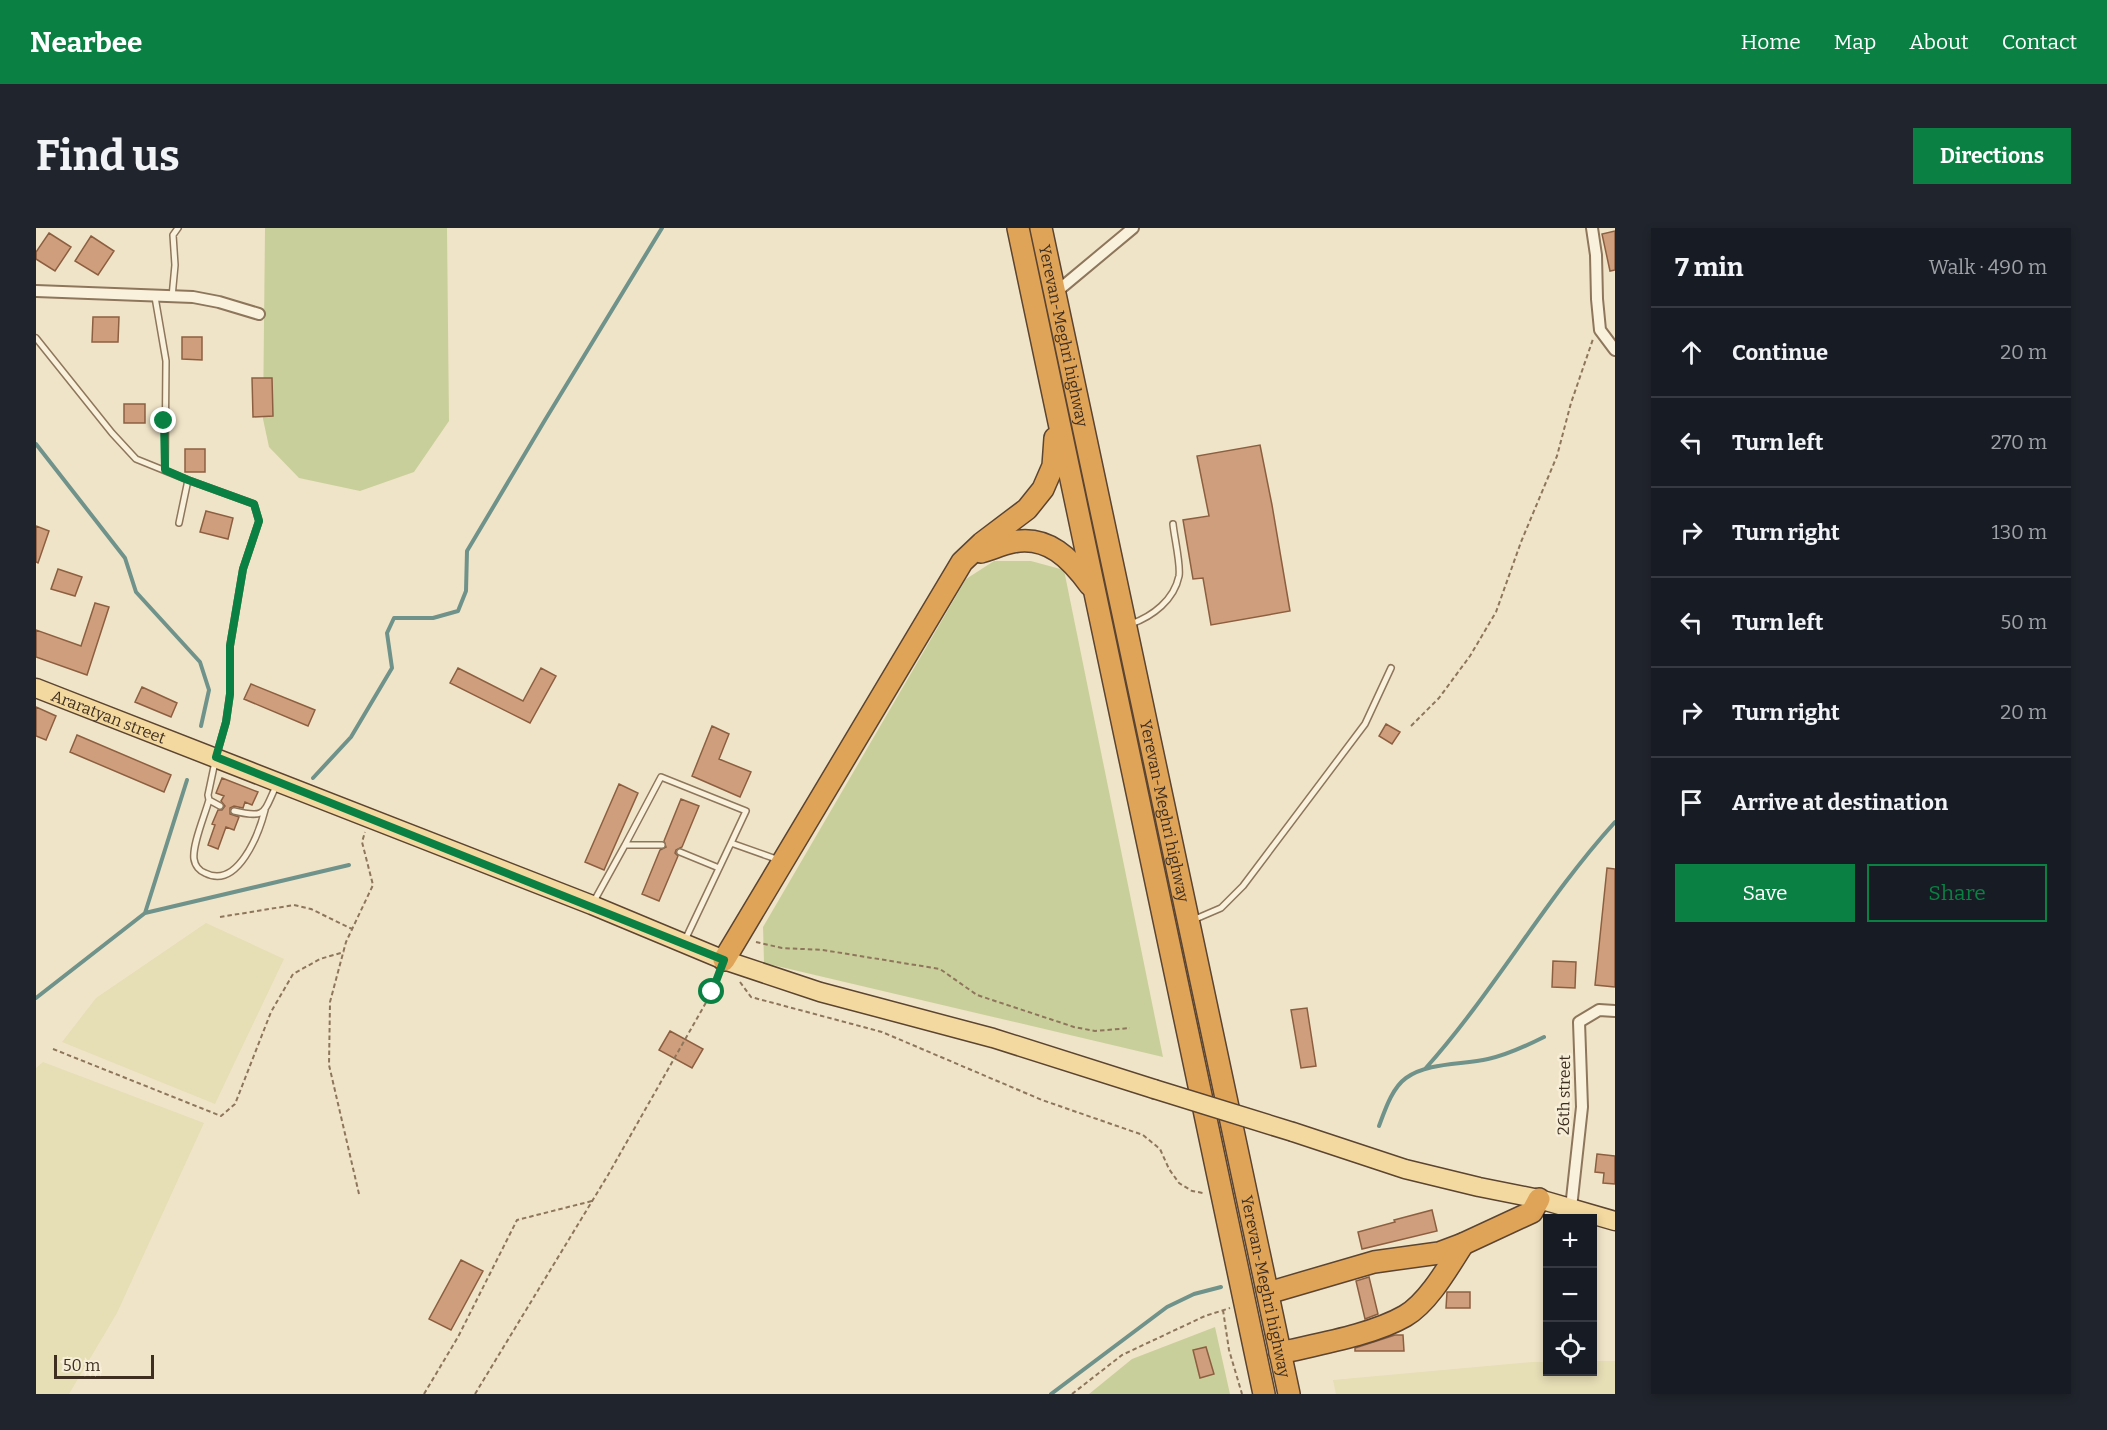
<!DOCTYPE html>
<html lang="en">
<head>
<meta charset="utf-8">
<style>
  :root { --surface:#171b24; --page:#20242c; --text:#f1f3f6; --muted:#9ea1a6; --line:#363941; --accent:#0b8043 }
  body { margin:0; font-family:Bitter,serif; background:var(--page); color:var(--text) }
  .controls { position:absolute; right:18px; bottom:18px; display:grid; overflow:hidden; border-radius:0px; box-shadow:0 3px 9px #0003 }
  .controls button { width:54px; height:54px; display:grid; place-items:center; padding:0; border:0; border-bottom:2px solid var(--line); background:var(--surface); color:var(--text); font:30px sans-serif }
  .scale { position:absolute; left:18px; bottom:15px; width:100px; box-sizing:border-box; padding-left:6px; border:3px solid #3d2e20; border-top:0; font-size:16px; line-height:21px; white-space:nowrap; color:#3d2e20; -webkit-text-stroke:4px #f7eed8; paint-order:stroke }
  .stop { position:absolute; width:18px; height:18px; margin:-14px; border:4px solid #0b8043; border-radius:50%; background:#fff }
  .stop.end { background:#0b8043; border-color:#fff; box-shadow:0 2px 6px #0008 }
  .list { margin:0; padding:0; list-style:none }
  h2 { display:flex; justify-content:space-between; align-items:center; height:78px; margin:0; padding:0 24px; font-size:26px }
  h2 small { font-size:20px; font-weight:400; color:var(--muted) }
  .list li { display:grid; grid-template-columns:39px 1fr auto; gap:18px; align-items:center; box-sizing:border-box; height:90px; padding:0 24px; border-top:2px solid var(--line) }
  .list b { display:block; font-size:22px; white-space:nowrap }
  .list em { font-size:20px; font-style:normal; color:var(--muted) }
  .actions { display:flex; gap:12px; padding:18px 24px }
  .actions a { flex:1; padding:14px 0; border:2px solid var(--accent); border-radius:0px; text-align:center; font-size:21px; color:var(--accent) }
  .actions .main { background:var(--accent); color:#fff }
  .icon { flex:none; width:33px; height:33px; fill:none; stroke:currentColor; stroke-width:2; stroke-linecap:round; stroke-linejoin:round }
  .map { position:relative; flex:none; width:1579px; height:1166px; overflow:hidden; border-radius:0px }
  header { display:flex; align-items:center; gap:36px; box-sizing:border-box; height:84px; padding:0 30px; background:var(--accent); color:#fff }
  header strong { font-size:28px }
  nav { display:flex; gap:33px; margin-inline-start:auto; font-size:21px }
  .intro { display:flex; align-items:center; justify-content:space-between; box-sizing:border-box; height:144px; padding:0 36px }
  h1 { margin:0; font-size:42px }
  .button { padding:15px 27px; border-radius:0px; background:var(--accent); color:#fff; font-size:21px; font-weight:700 }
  main { display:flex; gap:36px; padding:0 36px }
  aside { flex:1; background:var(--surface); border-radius:0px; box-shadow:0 3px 9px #0003 }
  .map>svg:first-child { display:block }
  .farmland { fill:#e6deb5 }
  .green { fill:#c9cf9b }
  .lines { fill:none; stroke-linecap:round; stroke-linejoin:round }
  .stream { stroke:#6f938a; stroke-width:4 }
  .building { fill:#cf9f7d; stroke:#8d5f41; stroke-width:1.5 }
  .lane-casing { stroke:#8d765c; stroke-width:8 }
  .street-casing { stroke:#8d765c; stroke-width:14 }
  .primary-casing { stroke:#5b4430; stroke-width:21 }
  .highway-casing { stroke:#5b4430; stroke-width:24 }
  .path { stroke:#8d765c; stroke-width:2; stroke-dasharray:4.5 3; stroke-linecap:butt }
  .lane { stroke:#faf1dc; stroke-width:5 }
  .street { stroke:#faf1dc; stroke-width:10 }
  .primary { stroke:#f3d9a0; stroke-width:18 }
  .highway { stroke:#e0a458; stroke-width:21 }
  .primary-bridge-casing { stroke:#5b4430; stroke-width:21; stroke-linecap:butt }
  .primary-bridge { stroke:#f3d9a0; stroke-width:18 }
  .route { stroke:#0b8043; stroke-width:8 }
  .labels { text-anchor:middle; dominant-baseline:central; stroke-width:5; stroke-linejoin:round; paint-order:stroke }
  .street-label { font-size:16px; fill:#3d2e20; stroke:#f7eed8 }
</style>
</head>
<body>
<header>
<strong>Nearbee</strong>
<nav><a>Home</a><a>Map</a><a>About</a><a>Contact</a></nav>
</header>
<div class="intro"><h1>Find us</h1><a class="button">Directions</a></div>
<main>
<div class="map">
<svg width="1579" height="1166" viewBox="0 0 1579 1166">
  <rect width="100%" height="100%" fill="#f0e4c8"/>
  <path class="farmland" d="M170 695 248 731 179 876 26 814 60 770Z
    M7 834 168 895 81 1085 33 1166H0V840Z
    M1557 1133H1579V1166H1300L1297 1152 1496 1134H1511L1512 1144H1556Z"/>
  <path class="green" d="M229 0H411L413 193 378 244 324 263 263 250 233 219 227 191Z
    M958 333H995L1028 342 1127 829 728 735 727 699 930 351Z
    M1179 1099 1194 1166H1053L1096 1131Z"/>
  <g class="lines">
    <path class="stream" d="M0 216 89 330 100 364 164 434 173 462 165 498
      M277 550 315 509 356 440 351 405 358 390H397L422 383 430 363 431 323 509 192 626 0
      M109 685 313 637
      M0 770 109 685 151 552
      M1389 841C1458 764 1509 671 1579 594
      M1343 898C1349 882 1356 860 1370 850 1392 834 1426 837 1452 831 1471 827 1490 818 1508 809
      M1015 1166 1131 1079 1158 1066 1185 1059"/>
  </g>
  <path class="building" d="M1579 3V42L1574 43 1566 6Z
    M13 5 35 19 19 43 0 31V24Z
    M55 8 78 23 62 47 39 33Z
    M57 89H83L82 114H56Z
    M146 109H166V132L146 131Z
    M216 150H236L237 188 217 189Z
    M88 176H109V195H88Z
    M1224 217 1236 277 1254 383 1175 397 1167 350 1157 351 1147 292 1173 288 1161 228Z
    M149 221H169V244H149Z
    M170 283 197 290 192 311 164 304Z
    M0 298 13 303 2 335 0 334Z
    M22 341 46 349 39 368 15 361Z
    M59 375 73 379 51 447 0 429V402L45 418Z
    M422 440 487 473 505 440 520 448 494 495 414 455Z
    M215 456 279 482 272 498 208 471Z
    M106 459 141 475 135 489 99 474Z
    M0 479 20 488 10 512 0 508Z
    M1350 496 1364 504 1356 516 1343 508Z
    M676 498 693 506 683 531 715 544 704 569 656 548Z
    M41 507 135 547 128 564 34 524Z
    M186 550 222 564 216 577 209 574 207 580 198 578 194 580V586L203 589 198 602 190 599 182 621 172 617 179 597 176 596 182 582H186L189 578 185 573 188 568 180 565Z
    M583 556 602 565 568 642 549 634Z
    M645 571 663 578 646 619 640 622 639 625 642 628 623 673 606 666 624 622 630 619 628 613Z
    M1571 640 1579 641V759L1559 757Z
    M1517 733 1540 734 1539 760 1516 759Z
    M1271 780 1280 838 1265 840 1255 782Z
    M634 803 667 821 656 840 623 822Z
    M1561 926 1579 928V956L1567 955 1568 945 1559 944Z
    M1396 982 1401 1003 1326 1021 1322 1004 1359 994 1358 992Z
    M425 1032 447 1043 415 1102 393 1091Z
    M1333 1049 1342 1086 1329 1091 1320 1053Z
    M1411 1064H1434V1080H1410Z
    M1359 1107H1367L1368 1123H1319V1120Z
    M1170 1119 1178 1146 1164 1150 1157 1122Z"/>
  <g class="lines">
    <defs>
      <path id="lane" d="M119 69 130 133 129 242
        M136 69 139 37 137 7 142 0
        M0 110 76 205 100 231 152 252 143 295
        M152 252 218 276 223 293 207 341 194 418V466L190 494 180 529 172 567 173 572 184 578
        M1095 396C1117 388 1138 372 1143 348 1145 337 1138 308 1137 296
        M173 572C169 587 156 617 158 631 159 638 164 643 169 645 202 662 223 605 229 582
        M198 583C231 591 227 585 241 556
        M589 617 625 549 710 583 695 615
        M644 624 683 640
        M557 675 589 617H626
        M1157 692 1185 680 1207 658 1329 496 1355 440
        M649 712 695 615 743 632"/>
      <path id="street" d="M1556 0 1560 27 1561 71 1564 102 1579 122
        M0 63 157 69 183 74 223 86
        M1019 65 1097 0
        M1535 980 1546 879 1543 794 1563 782 1579 783"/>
      <g id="primary">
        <path id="s1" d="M0 460 556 677 688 732 784 764 957 810 1118 861"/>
        <path d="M1257 904 1369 941 1443 959 1503 971 1579 993"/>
      </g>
      <g id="highway">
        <path d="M982 0 1228 1166"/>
        <path id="s2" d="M1005 0 1253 1166"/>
        <path d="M945 324C956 321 966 316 977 314 1012 307 1035 331 1054 357"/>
        <path d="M688 732 926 334 946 315 991 281 1007 261 1017 238 1019 210"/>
        <path d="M1232 1065 1338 1034 1403 1025 1427 1016 1496 984 1503 971"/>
        <path d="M1244 1125C1282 1116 1336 1107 1369 1088 1392 1075 1413 1038 1427 1016"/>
      </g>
    </defs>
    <use href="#lane" class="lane-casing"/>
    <use href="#street" class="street-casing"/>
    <use href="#primary" class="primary-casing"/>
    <use href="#highway" class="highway-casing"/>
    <path class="path" d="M1375 498 1403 470 1434 428 1460 384 1485 314 1521 228 1535 175 1557 111
      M184 689 258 677 275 681 316 701
      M720 714 746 720 787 722 904 741 941 767 1038 799 1059 803 1094 800
      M704 754 715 769 846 804 1006 872 1107 907 1124 921 1133 941 1143 955 1156 963 1167 965
      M17 821 185 888 199 876 235 784 257 746 284 731 308 724
      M323 966 293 837 294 774 310 714 337 657 326 614 329 604
      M1187 1082 1193 1122 1206 1166
      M388 1166 422 1109 481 992 556 973
      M439 1166 572 947 676 764 682 748
      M1036 1166 1086 1127 1169 1088 1194 1080"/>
    <use href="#lane" class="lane"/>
    <use href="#street" class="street"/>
    <use href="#primary" class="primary"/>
    <use href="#highway" class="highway"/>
    <defs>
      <path id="primary-bridge" d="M1118 861 1257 904"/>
    </defs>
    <use href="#primary-bridge" class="primary-bridge-casing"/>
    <use href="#primary-bridge" class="primary-bridge"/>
  </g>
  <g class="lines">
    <path class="route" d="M128 193 129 242 152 252 218 276 223 293 207 341 194 418V466L190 494 180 529 688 732 676 764"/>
  </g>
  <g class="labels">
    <g class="street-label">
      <text stroke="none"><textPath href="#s2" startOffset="110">Yerevan-Meghri highway</textPath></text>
      <text stroke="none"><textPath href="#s1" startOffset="78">Araratyan street</textPath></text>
      <text stroke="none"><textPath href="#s2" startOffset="596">Yerevan-Meghri highway</textPath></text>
      <text transform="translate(1528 867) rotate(-89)">26th street</text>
      <text stroke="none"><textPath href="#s2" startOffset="1082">Yerevan-Meghri highway</textPath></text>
    </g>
  </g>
</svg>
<div class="controls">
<button>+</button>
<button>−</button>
<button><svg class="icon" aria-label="locate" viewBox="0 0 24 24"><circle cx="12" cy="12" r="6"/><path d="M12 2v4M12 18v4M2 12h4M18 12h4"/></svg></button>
</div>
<div class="scale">50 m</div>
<div class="stop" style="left:676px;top:764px"></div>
<div class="stop end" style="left:128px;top:193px"></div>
</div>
<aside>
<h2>7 min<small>Walk · 490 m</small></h2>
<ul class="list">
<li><svg class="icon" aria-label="ahead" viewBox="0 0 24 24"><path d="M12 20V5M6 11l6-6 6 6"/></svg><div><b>Continue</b></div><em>20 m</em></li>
<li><svg class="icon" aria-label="left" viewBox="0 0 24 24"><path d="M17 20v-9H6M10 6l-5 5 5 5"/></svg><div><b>Turn left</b></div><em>270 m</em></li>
<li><svg class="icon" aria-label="right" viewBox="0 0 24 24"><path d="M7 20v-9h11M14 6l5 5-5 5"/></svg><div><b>Turn right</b></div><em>130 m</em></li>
<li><svg class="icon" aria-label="left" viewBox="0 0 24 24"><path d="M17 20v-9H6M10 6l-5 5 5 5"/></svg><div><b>Turn left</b></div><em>50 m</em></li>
<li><svg class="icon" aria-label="right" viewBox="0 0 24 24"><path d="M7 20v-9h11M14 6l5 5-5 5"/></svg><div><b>Turn right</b></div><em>20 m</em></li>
<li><svg class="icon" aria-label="arrive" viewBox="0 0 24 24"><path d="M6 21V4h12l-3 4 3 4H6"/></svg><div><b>Arrive at destination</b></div></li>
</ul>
<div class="actions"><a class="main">Save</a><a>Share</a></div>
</aside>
</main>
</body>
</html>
